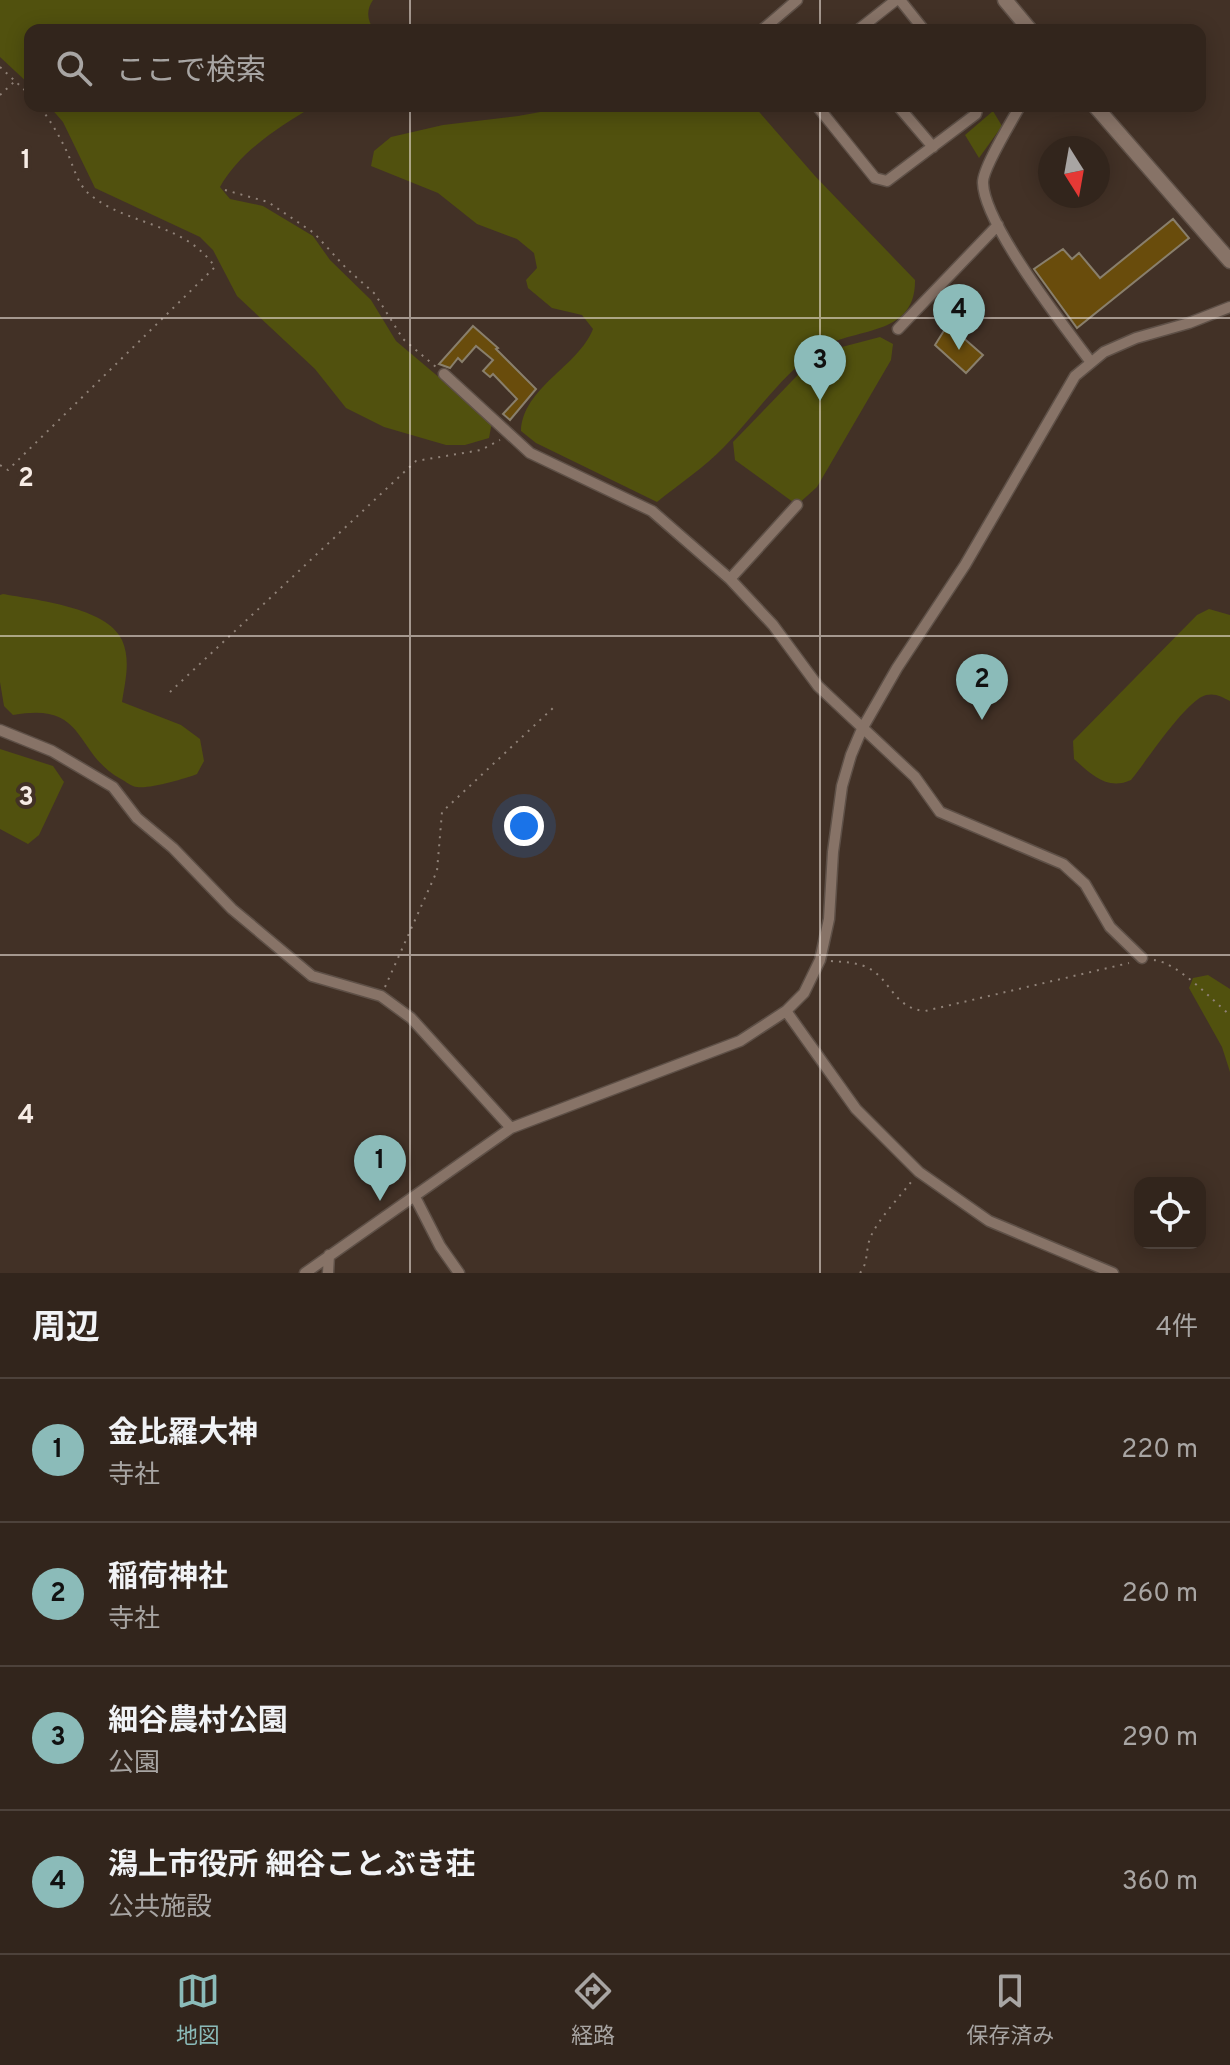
<!DOCTYPE html>
<html lang="ja">
<head>
<meta charset="utf-8">
<style>
  :root { --surface:#32251c; --page:#3d3129; --text:#f1f3f6; --muted:#a8a5a3; --line:#4d423b; --accent:#8bbbb9 }
  body { margin:0; font-family:Overpass,"Noto Sans JP",sans-serif; background:var(--page); color:var(--text) }
  .controls { position:absolute; right:24px; bottom:24px; display:grid; overflow:hidden; border-radius:16px; box-shadow:0 4px 20px #0003 }
  .controls button { width:72px; height:72px; display:grid; place-items:center; padding:0; border:0; border-bottom:2px solid var(--line); background:var(--surface); color:var(--text); font:40px sans-serif }
  .compass { position:absolute; left:1038px; top:136px; width:72px; height:72px; border-radius:50%; background:var(--surface); box-shadow:0 4px 20px #0003; rotate:169deg }
  .you { position:absolute; left:524px; top:826px; width:28px; height:28px; margin:-20px; border:6px solid #fff; border-radius:50%; background:#1a73e8; box-shadow:0 0 0 12px #1a73e833 }
  .badge { display:grid; place-items:center; width:52px; height:52px; border-radius:50%; background:var(--accent); color:#111; font-size:26px; font-weight:700 }
  .pin { position:absolute; translate:-50% -66px; filter:drop-shadow(0 2px 4px #0008) }
  .pin::after { content:''; position:absolute; top:42px; width:28px; height:24px; background:inherit; clip-path:polygon(0 0,100% 0,50% 100%) }
  .list { margin:0; padding:0; list-style:none }
  h2 { display:flex; justify-content:space-between; align-items:center; height:104px; margin:0; padding:0 32px; font-size:34px }
  h2 small { font-size:26px; font-weight:400; color:var(--muted) }
  .list li { display:grid; grid-template-columns:52px 1fr auto; gap:24px; align-items:center; box-sizing:border-box; height:144px; padding:0 32px; border-top:2px solid var(--line) }
  .list b { display:block; font-size:30px; white-space:nowrap }
  .list p { margin:0; font-size:26px; white-space:nowrap; color:var(--muted) }
  .list em { font-size:26px; font-style:normal; color:var(--muted) }
  .icon { flex:none; width:44px; height:44px; fill:none; stroke:currentColor; stroke-width:2; stroke-linecap:round; stroke-linejoin:round }
  .map { position:relative; flex:none; width:1230px; height:1273px; overflow:hidden }
  .search { position:absolute; background:var(--surface); box-shadow:0 4px 20px #0003; left:24px; right:24px; top:24px; height:88px; display:flex; align-items:center; gap:20px; box-sizing:border-box; padding:0 28px; border-radius:16px; color:var(--muted); font-size:30px }
  .sheet { height:680px; background:var(--surface) }
  nav { display:flex; justify-content:space-around; align-items:center; box-sizing:border-box; height:112px; border-top:2px solid var(--line); background:var(--surface); font-size:22px; color:var(--muted) }
  nav a { display:grid; justify-items:center; gap:4px }
  nav .on { color:var(--accent) }
  .map>svg:first-child { display:block }
  .green { fill:#51510e }
  .building { fill:#694c0c; stroke:#897f6c; stroke-width:2 }
  .lines { fill:none; stroke-linecap:round; stroke-linejoin:round }
  .street-casing { stroke:#5e5047; stroke-width:13 }
  .secondary-casing { stroke:#5e5047; stroke-width:17 }
  .path { stroke:#908278; stroke-width:2; stroke-dasharray:2 6; stroke-linecap:butt }
  .street { stroke:#877367; stroke-width:10 }
  .secondary { stroke:#877367; stroke-width:14 }
  .grid { fill:none; stroke:#f7ece5; stroke-width:2; stroke-opacity:0.55 }
  .grid-label { font-size:26px; text-anchor:middle; font-weight:bold; fill:#f7ece5; stroke:#423126; stroke-width:8; stroke-linejoin:round; paint-order:stroke }
</style>
</head>
<body>
<div class="map">
<svg width="1230" height="1273" viewBox="0 0 1230 1273">
  <rect width="100%" height="100%" fill="#423126"/>
  <path class="green" d="M0 0H373C366 10 367 20 374 30H30V85L0 57Z
    M49 106H314C279 127 240 151 220 187L230 199 263 206 313 236 330 260 371 300 396 341 492 422 489 438 465 445H446L384 427 346 408 315 369 237 296 213 250 200 237 95 188 63 122Z
    M574 106H754L815 176 915 280C916 338 853 327 819 349 782 374 755 415 724 447 705 467 679 484 657 502L536 443 521 431C523 387 578 367 593 329L582 315 552 308 528 288 526 280 537 268 534 253 517 239 477 224 438 193 371 166 374 151 391 137 443 125 518 116Z
    M993 111 1002 126 979 158 965 135Z
    M880 337 893 344 891 360 817 487 797 505 735 460 733 442 819 353Z
    M3 594C35 600 107 607 122 640 131 660 125 682 122 702L181 725 200 739 204 761 197 774C184 779 150 789 137 787 132 787 125 781 121 779 73 753 88 701 13 715L4 706 0 682V595Z
    M1209 609 1230 615V701C1222 697 1216 693 1206 695 1186 700 1146 762 1131 780 1107 791 1091 774 1074 759L1073 741 1197 615Z
    M0 749 53 766 64 782 39 835 28 844 0 829Z
    M1208 975 1230 989V1072L1222 1047 1189 988 1193 978Z"/>
  <path class="building" d="M1173 219 1189 238 1077 328 1034 269 1063 249 1072 259 1079 253 1100 278Z
    M473 326 498 348 496 349 536 389 510 420 503 414 517 399 493 374 490 377 483 371 493 360 476 346 462 362 458 358 450 368 439 364Z
    M952 328 983 355 966 373 935 345 945 329 948 332Z"/>
  <g class="lines">
    <defs>
      <path id="street" d="M900 0 924 30
        M762 30 797 0
        M858 30 896 0
        M817 106 875 178 887 181 976 114 978 106
        M898 106 933 147
        M1020 106C1012 121 982 169 983 183 984 224 1064 326 1090 361
        M898 329 998 225
        M444 374 530 453 652 511 730 579 773 625 818 686 915 777 940 812 1063 864 1085 884 1110 927 1142 958
        M730 579 797 505
        M0 730 52 751 113 787 137 818 173 848 232 909 312 976 381 996 411 1018 511 1128
        M786 1011 856 1109 919 1172 989 1221 1113 1273
        M415 1197 440 1246 459 1273
        M305 1273 511 1128 740 1041 786 1011 804 993 820 960 829 919 833 852 842 786 851 755 862 729 897 668 965 565 1075 376 1104 352 1136 338 1189 323 1230 307
        M328 1273 329 1255"/>
      <path id="secondary" d="M1005 0 1030 30
        M1095 106 1230 261"/>
    </defs>
    <use href="#street" class="street-casing"/>
    <use href="#secondary" class="secondary-casing"/>
    <path class="path" d="M0 67 30 95
      M0 95 14 82
      M225 190 268 202 314 233 346 268 375 294 403 339 436 367
      M0 465 8 470 215 267C183 221 126 226 88 193 78 184 73 166 68 154 60 137 51 121 39 106
      M170 692 416 461 481 450 500 440
      M1154 960C1178 963 1211 999 1230 1015
      M831 961C842 962 853 962 864 966 891 976 891 1008 925 1011L1129 963
      M385 987 437 871 442 812 553 708
      M860 1273C869 1262 865 1249 871 1236 880 1217 898 1199 911 1182"/>
    <use href="#street" class="street"/>
    <use href="#secondary" class="secondary"/>
  </g>
  <path class="grid" d="M410 0V30M820 0V30M410 106V1273M820 106V1273M0 318H1230M0 636H1230M0 955H1230"/>
  <g class="grid-label">
    <text x="26" y="168">1</text>
    <text x="26" y="486">2</text>
    <text x="26" y="805">3</text>
    <text x="26" y="1123">4</text>
  </g>
</svg>
<div class="controls">
<button><svg class="icon" aria-label="locate" viewBox="0 0 24 24"><circle cx="12" cy="12" r="6"/><path d="M12 2v4M12 18v4M2 12h4M18 12h4"/></svg></button>
</div>
<svg class="compass" viewBox="-18 -18 36 36"><path d="M0-13l5 13h-10z" fill="#e53935"/><path d="M0 13l5-13h-10z" fill="#a8a5a3"/></svg>
<div class="you"></div>
<div class="pin badge" style="left:380px;top:1201px">1</div>
<div class="pin badge" style="left:982px;top:720px">2</div>
<div class="pin badge" style="left:820px;top:401px">3</div>
<div class="pin badge" style="left:959px;top:350px">4</div>
<div class="search"><svg class="icon" aria-label="search" viewBox="0 0 24 24"><circle cx="10" cy="10" r="6"/><path d="M15 15l6 6"/></svg>ここで検索</div>
</div>
<section class="sheet">
<h2>周辺<small>4件</small></h2>
<ul class="list">
<li><span class="badge">1</span><div><b>金比羅大神</b><p>寺社</p></div><em>220 m</em></li>
<li><span class="badge">2</span><div><b>稲荷神社</b><p>寺社</p></div><em>260 m</em></li>
<li><span class="badge">3</span><div><b>細谷農村公園</b><p>公園</p></div><em>290 m</em></li>
<li><span class="badge">4</span><div><b>潟上市役所 細谷ことぶき荘</b><p>公共施設</p></div><em>360 m</em></li>
</ul>
</section>
<nav>
<a class="on"><svg class="icon" aria-label="map" viewBox="0 0 24 24"><path d="M3 6l6-2 6 2 6-2v14l-6 2-6-2-6 2zM9 4v14M15 6v14"/></svg>地図</a>
<a><svg class="icon" aria-label="directions" viewBox="0 0 24 24"><path d="M12 3l9 9-9 9-9-9zM9 14v-3h6M13 9l2 2-2 2"/></svg>経路</a>
<a><svg class="icon" aria-label="saved" viewBox="0 0 24 24"><path d="M7 4h10v16l-5-4-5 4z"/></svg>保存済み</a>
</nav>
</body>
</html>
